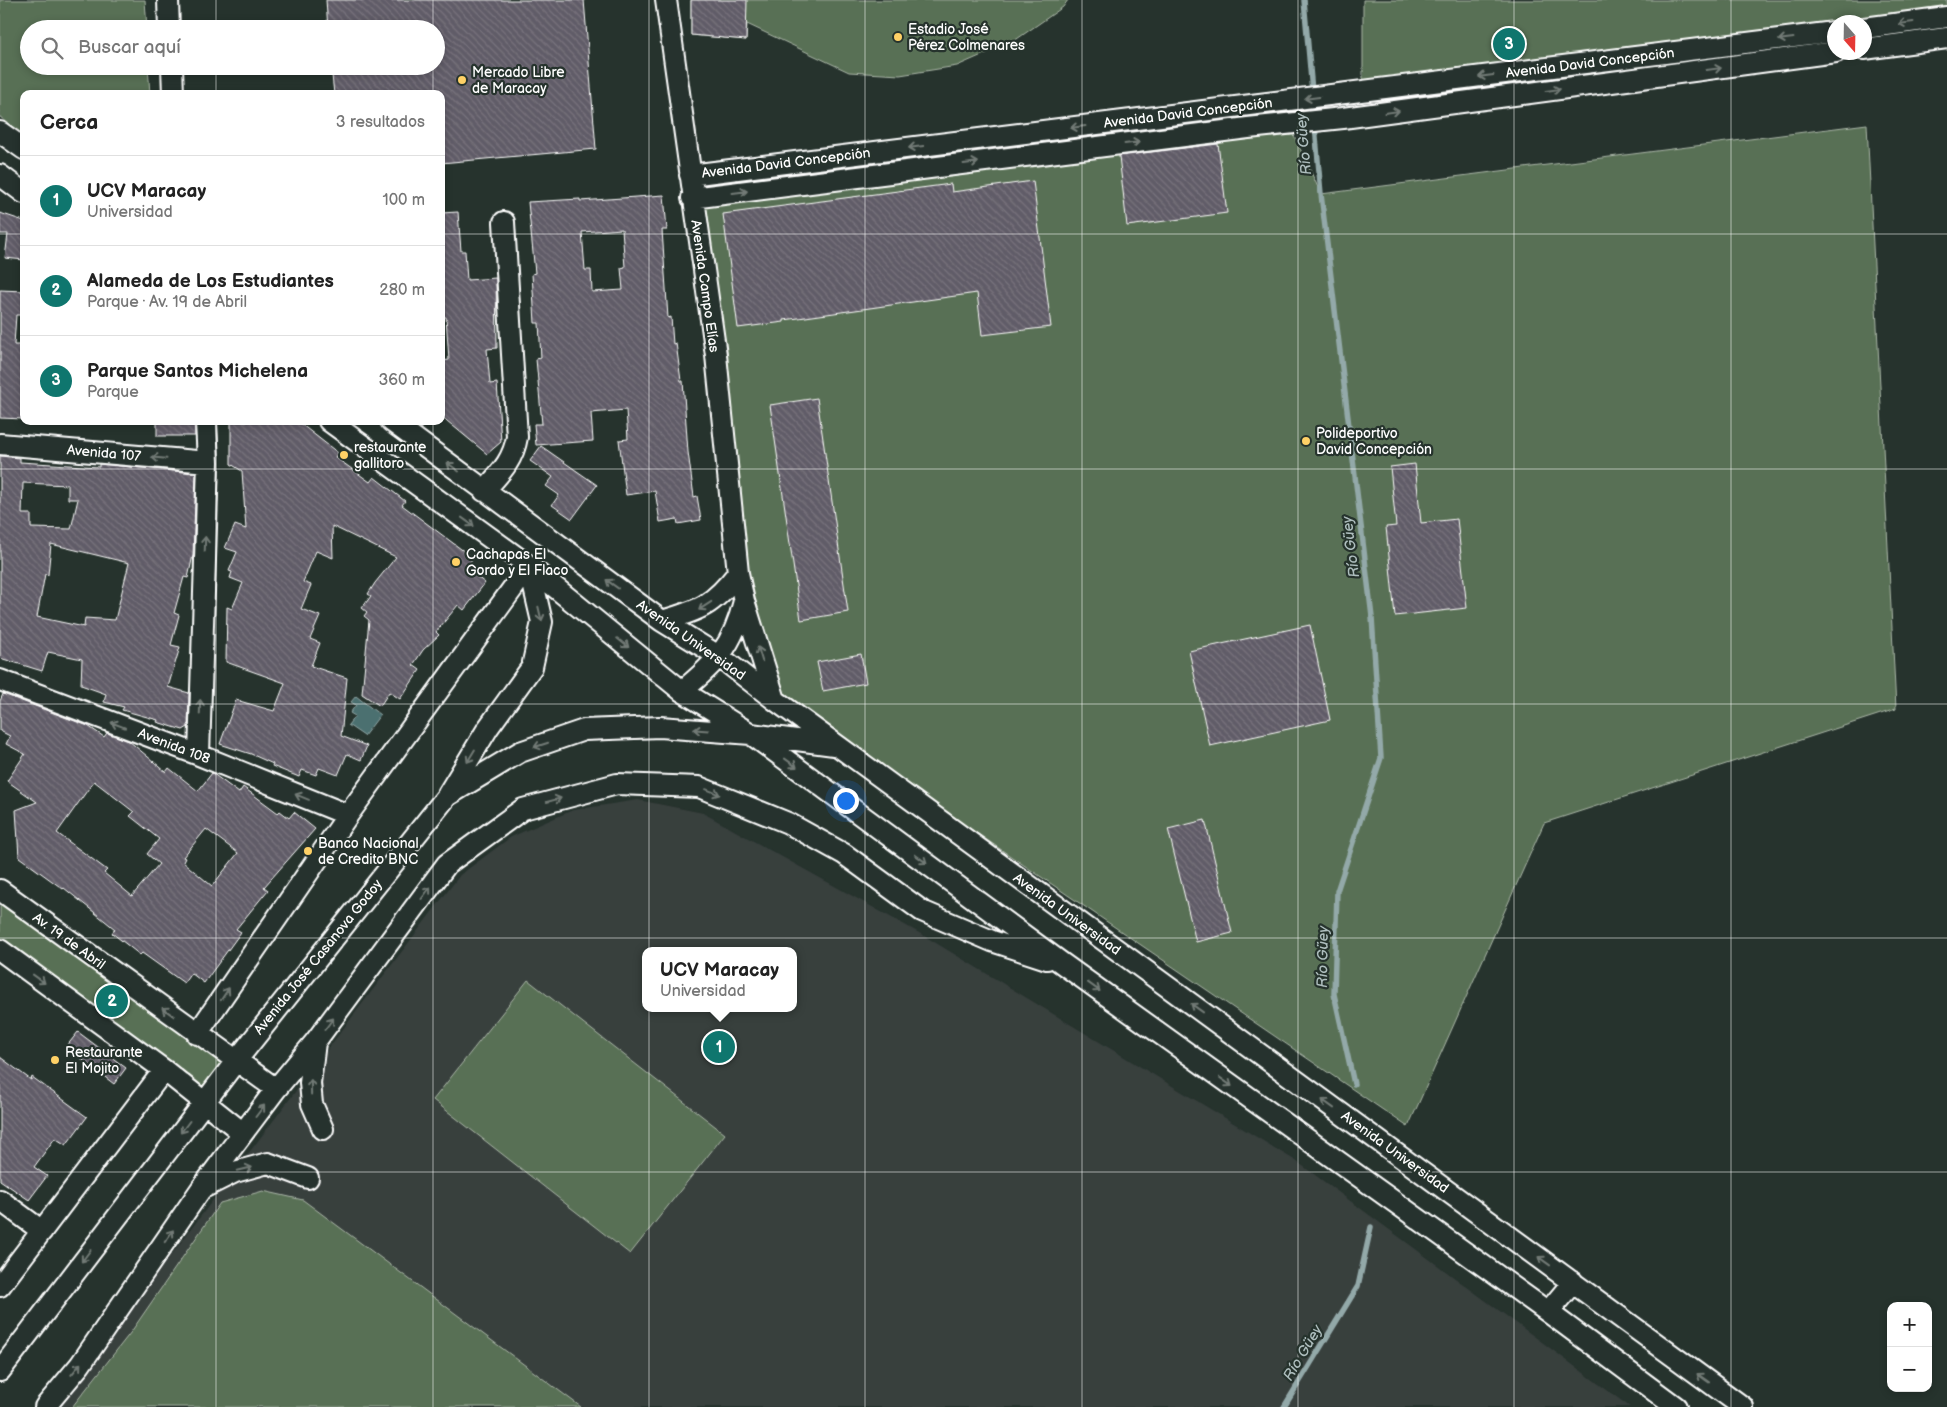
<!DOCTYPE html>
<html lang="es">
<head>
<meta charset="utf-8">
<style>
  :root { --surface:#fff; --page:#f6f6f6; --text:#222; --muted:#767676; --line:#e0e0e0; --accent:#0f766e }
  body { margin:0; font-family:"Balsamiq Sans",sans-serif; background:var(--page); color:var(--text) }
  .controls { position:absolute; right:15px; bottom:15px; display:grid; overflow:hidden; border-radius:10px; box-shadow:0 2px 8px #0003 }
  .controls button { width:45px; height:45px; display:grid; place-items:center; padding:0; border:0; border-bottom:1px solid var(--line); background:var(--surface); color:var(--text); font:25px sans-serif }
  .compass { position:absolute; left:1827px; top:15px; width:45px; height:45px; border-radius:50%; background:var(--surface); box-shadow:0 2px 8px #0003; rotate:160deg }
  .you { position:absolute; left:845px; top:800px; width:18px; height:18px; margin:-12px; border:4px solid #fff; border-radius:50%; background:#1a73e8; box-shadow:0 0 0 8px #1a73e833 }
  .badge { display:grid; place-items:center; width:32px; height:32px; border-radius:50%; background:var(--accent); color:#fff; font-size:16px; font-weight:700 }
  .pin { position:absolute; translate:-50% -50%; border:2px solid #fff; box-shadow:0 1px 5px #0006 }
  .popup { position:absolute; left:642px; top:947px; width:155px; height:65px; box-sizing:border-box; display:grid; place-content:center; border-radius:10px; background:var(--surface); filter:drop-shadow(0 1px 4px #0005); font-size:16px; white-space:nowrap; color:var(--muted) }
  .popup b { font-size:19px; color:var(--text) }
  .popup::after { content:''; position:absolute; left:50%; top:100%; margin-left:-10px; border:10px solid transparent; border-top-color:var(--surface) }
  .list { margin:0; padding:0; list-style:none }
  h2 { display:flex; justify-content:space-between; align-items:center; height:65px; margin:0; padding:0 20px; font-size:21px }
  h2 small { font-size:16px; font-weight:400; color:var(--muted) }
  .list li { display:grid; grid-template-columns:32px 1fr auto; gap:15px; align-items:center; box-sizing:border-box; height:90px; padding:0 20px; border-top:1px solid var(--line) }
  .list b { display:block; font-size:19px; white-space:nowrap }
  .list p { margin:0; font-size:16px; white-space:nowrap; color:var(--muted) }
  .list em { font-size:16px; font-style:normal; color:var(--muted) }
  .icon { flex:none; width:28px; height:28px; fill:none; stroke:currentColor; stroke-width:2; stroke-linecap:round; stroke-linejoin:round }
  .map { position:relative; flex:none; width:1947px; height:1407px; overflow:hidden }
  .search { position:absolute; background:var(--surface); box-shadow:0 2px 8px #0003; left:20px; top:20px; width:425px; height:55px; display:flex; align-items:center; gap:12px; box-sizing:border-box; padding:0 18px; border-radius:28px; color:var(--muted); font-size:19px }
  .panel { position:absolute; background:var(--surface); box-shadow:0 2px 8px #0003; left:20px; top:90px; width:425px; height:335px; border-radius:10px }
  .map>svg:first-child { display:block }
  .built { fill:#383f3e; fill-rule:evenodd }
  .green { fill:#597054; stroke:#acb8aa }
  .water { fill:#4b6f6f; stroke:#93a9a9 }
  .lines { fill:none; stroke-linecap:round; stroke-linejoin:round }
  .stream { stroke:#93a9a9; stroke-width:5.5 }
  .building { fill:url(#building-back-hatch); stroke:#fff; fill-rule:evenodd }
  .minor-casing { stroke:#fff; stroke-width:24 }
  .minor { stroke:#26332d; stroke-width:20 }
  .oneway { stroke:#727a76 }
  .grid { fill:none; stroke:#fff; stroke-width:1; stroke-opacity:0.55 }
  .poi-dot { fill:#ffd166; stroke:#26332d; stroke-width:2 }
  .labels { text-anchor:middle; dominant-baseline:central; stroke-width:4.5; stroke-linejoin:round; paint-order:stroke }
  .poi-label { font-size:14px; fill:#fff; stroke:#26332d; text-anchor:start }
  .street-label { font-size:14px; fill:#fff; stroke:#26332d }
  .water-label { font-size:15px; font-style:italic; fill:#aebebe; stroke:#26332d }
</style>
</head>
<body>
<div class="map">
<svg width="1947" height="1407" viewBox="0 0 1947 1407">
  <defs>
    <pattern id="building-back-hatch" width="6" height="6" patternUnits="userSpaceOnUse" patternTransform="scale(1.25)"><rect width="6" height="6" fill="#615c67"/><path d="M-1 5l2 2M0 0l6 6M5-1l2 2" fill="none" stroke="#79747e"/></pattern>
  </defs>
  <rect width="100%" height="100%" fill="#26332d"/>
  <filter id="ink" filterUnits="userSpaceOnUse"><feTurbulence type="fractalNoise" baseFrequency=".02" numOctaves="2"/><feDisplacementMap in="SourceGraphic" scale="10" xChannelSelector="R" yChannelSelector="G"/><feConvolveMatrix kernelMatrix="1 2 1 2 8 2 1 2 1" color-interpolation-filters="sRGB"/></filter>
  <g filter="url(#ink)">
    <path class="built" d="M638 800 703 813 921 934 1296 1161 1630 1407H52L153 1279 460 875 511 837 573 810ZM645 951H793V1008H645Z"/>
    <path class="green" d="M0 0H145L147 29H29V66H148L150 94H24V135L0 117Z
      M691 0H1068L1063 7 1014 41 957 66 900 75 849 72 747 24 746 40 691 35Z
      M1363 0H1947V6L1363 83Z
      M1285 116 1321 194 1867 124 1896 709 1544 823 1408 1127 764 688 695 182Z
      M0 895 225 1062 204 1092 0 940Z
      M528 980 725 1134 630 1254 433 1100Z
      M263 1191 303 1200 581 1407H72L131 1332 220 1203Z"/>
    <path class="water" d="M356 696 380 715 364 736 348 725 355 716 350 713 356 705 351 702Z"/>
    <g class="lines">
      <path class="stream" d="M1304 0 1321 194 1372 617 1381 758 1337 891 1334 994 1354 1084
        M1284 1407 1358 1286 1371 1227"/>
    </g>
    <path class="building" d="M326 0H584L596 149 441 163V94H334L331 66H436V29H328Z
      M691 0H747L746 40 691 35Z
      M1218 144 1227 213 1127 226 1119 156Z
      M1033 181 1051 327 982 335 977 293 784 320V322L738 328 723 214 951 184 952 192Z
      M664 195 667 230H662L668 318 671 317 673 344 676 343 681 381H683L688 452 694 497 697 496 701 520 678 524 677 519 660 522 655 491 626 495 619 440 628 439 626 410 591 413 593 441 536 445 534 424H542L536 359 541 358 539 323H535L532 274 535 273 528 202 580 199V201ZM622 229 625 267 621 268 623 290 592 292 591 270H585L582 232Z
      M458 212 461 251H465L467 280 496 278 497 348 487 349 490 384 497 383 501 442 487 454 441 416 442 361 449 360 446 317H441V213Z
      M0 213 24 221V260L5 258 8 234H0Z
      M0 290 24 291V315H16L14 345H24V419L0 418Z
      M817 398 848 612 801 620 770 405Z
      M157 421H194L195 436H157Z
      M231 421H297L338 453 335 457 370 482 374 477 405 501 402 505 473 558 465 568 485 583 464 610 458 605 436 632 439 635 423 650 413 665 420 670 400 699 389 692 380 706 362 694 369 620 364 616 367 612 362 608 371 596 368 594 375 583 396 557 332 526 333 558 316 551 303 582 311 585 301 609 320 616 310 639 320 643 311 666 347 678 341 736 367 746 361 760 347 754 338 775 319 768 316 775 302 770 299 777 272 766 273 764 251 754 220 744 236 700 274 711 285 683 226 662 227 607 232 609 243 583 230 578 232 572 229 571 237 552 225 548 235 525 246 529 242 471 231 464Z
      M541 446 597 485 572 519 552 505 559 495 546 486 553 477 530 461Z
      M0 456 20 458V462L99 467V464L194 473 196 475 193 555 188 578 184 577 174 613 179 615 171 645 180 647 168 687 189 693 188 727 183 730 157 722 158 720 122 710 124 707 104 702 106 694 81 685 82 659 48 652 42 671 0 658ZM23 483 68 485V499H78L71 529 31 528V514H22ZM51 544 129 563 115 620 85 618 84 627 37 617 45 574 48 575Z
      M1415 464 1421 523 1457 519 1467 608 1395 616 1386 527 1396 526 1390 467Z
      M1310 625 1330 720 1210 746 1189 651Z
      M861 654 866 683 823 691 817 662Z
      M3 694 88 726 104 737 107 733 129 741 166 772 169 768 198 791 212 773 239 793 243 787 278 813 280 811 289 818 294 812 315 829 264 887 268 890 236 929 241 932 204 983 191 973 184 983 142 953 140 955 112 933 115 929 64 888 63 889 19 857 16 810 37 802 7 781 25 754 6 744 10 736 0 731V701ZM94 781 134 812 130 816 159 839 147 854 159 864 132 896 104 873 107 870 57 833ZM206 829 238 853 212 886 183 862 185 858 183 857Z
      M1205 820 1232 933 1196 942 1168 829Z
      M78 1032 126 1068 114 1084 66 1047Z
      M0 1057 31 1080 32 1077 87 1117 66 1145 55 1138 34 1167 47 1176 29 1200 0 1180Z"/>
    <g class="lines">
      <defs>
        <path id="minor" d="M168 0 169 29
          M666 0 716 355 738 573 744 601 775 700
          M1864 28 1947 17
          M1864 49 1947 38
          M172 66 173 94
          M0 132 24 149
          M0 175 24 193
          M690 175 1834 32
          M692 198 1248 128 1343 118 1836 52
          M329 421 529 566 682 691 751 734 1063 964 1548 1312 1676 1407
          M391 421 662 621 720 657 775 700 1743 1407
          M0 444 208 462
          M484 491C500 473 513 461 517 437L504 222
          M662 621C701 610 713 605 738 573
          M0 680 199 755 348 815
          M682 691C716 663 733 646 744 601
          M199 755 208 462 206 421
          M448 794 488 728 532 667 542 622 529 566
          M0 890 276 1089
          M0 950 164 1070 243 1133
          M197 1034 348 815 529 566
          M315 1042 310 1083 312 1104 323 1129
          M205 1187 235 1172 268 1163 308 1178
          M0 1200 42 1231
          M0 1286 164 1070
          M1548 1312 1573 1282
          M0 1371 236 1061 447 796 520 752 584 730 660 727 751 734 834 745
          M45 1407 80 1365 201 1189 276 1089 315 1042 447 864 523 809 617 784 699 787 788 823 844 854 922 911 992 941 1047 959"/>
      </defs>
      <use href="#minor" class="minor-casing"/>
      <use href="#minor" class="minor"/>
    </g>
    <defs><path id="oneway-shaft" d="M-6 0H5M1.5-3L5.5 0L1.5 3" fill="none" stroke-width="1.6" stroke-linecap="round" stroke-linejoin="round" transform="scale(1.25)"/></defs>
    <g class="oneway">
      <use href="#oneway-shaft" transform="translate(1906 23) rotate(172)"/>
      <use href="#oneway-shaft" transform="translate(1786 39) rotate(173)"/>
      <use href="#oneway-shaft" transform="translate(1714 69) rotate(-8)"/>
      <use href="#oneway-shaft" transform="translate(1486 76) rotate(173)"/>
      <use href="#oneway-shaft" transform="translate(1553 90) rotate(-8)"/>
      <use href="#oneway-shaft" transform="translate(1312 98) rotate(173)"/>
      <use href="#oneway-shaft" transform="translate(1392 112) rotate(-8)"/>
      <use href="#oneway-shaft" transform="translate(1078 127) rotate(173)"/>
      <use href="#oneway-shaft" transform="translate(1132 143) rotate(-7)"/>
      <use href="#oneway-shaft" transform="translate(916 147) rotate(173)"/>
      <use href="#oneway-shaft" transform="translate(971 163) rotate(-7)"/>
      <use href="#oneway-shaft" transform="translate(740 192) rotate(-7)"/>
      <use href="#oneway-shaft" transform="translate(159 458) rotate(-175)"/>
      <use href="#oneway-shaft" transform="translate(453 467) rotate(-143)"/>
      <use href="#oneway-shaft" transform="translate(468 522) rotate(36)"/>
      <use href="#oneway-shaft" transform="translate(205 544) rotate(-88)"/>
      <use href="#oneway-shaft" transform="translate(612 584) rotate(-144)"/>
      <use href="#oneway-shaft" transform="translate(705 606) rotate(147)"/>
      <use href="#oneway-shaft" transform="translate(540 614) rotate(77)"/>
      <use href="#oneway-shaft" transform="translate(623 643) rotate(39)"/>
      <use href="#oneway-shaft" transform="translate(760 654) rotate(-107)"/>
      <use href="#oneway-shaft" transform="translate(200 707) rotate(-88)"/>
      <use href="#oneway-shaft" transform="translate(118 725) rotate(-159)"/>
      <use href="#oneway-shaft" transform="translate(701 730) rotate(-176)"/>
      <use href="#oneway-shaft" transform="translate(541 745) rotate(162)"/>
      <use href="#oneway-shaft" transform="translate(471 756) rotate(121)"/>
      <use href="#oneway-shaft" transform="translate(791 763) rotate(36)"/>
      <use href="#oneway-shaft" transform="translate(713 792) rotate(22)"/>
      <use href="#oneway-shaft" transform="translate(302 797) rotate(-158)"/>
      <use href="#oneway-shaft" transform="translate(554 800) rotate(-15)"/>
      <use href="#oneway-shaft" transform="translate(921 859) rotate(36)"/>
      <use href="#oneway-shaft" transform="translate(426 893) rotate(-53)"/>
      <use href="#oneway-shaft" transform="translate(39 979) rotate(36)"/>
      <use href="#oneway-shaft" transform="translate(1094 987) rotate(36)"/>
      <use href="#oneway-shaft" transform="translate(225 994) rotate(-56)"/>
      <use href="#oneway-shaft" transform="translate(1197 1008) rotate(-144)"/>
      <use href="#oneway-shaft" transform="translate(168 1012) rotate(-144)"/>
      <use href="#oneway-shaft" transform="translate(329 1024) rotate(-53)"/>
      <use href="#oneway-shaft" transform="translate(1226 1082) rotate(36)"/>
      <use href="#oneway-shaft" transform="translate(311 1087) rotate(-91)"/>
      <use href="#oneway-shaft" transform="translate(1328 1104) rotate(-144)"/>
      <use href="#oneway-shaft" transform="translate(260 1111) rotate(-53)"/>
      <use href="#oneway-shaft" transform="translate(185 1127) rotate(127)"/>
      <use href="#oneway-shaft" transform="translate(245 1169) rotate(-14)"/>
      <use href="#oneway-shaft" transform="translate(169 1236) rotate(-55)"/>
      <use href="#oneway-shaft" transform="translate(86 1256) rotate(127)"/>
      <use href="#oneway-shaft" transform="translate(1544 1261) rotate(-144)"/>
      <use href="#oneway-shaft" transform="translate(76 1369) rotate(-51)"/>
      <use href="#oneway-shaft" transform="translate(1703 1378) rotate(-144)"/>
    </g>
  </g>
  <path class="grid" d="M216 0V29M433 0V29M649 0V1407M865 0V1407M1082 0V1407M1298 0V1407M1514 0V1407M1731 0V1407M216 66V94M433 66V94M0 234H24M441 234H1947M216 421V1407M433 421V1407M0 469H1947M0 704H1947M0 938H1947M0 1172H1947"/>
  <g class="poi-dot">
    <circle cx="898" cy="37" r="5"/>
    <circle cx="462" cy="80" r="5"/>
    <circle cx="1306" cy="441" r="5"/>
    <circle cx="344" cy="455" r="5"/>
    <circle cx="456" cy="562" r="5"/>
    <circle cx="308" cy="851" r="5"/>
    <circle cx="55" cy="1060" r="5"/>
  </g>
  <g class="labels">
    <g class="poi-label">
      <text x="908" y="29">Estadio José<tspan x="908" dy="16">Pérez Colmenares</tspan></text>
      <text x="472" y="72">Mercado Libre<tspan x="472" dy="16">de Maracay</tspan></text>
      <text x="1316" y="433">Polideportivo<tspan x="1316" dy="16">David Concepción</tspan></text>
      <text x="354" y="447">restaurante<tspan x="354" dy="16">gallitoro</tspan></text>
      <text x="466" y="554">Cachapas El<tspan x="466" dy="16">Gordo y El Flaco</tspan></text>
      <text x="318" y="843">Banco Nacional<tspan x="318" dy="16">de Credito BNC</tspan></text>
      <text x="65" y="1052">Restaurante<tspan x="65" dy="16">El Mojito</tspan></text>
    </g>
    <g class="street-label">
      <text transform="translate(1590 63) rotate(-7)">Avenida David Concepción</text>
      <text transform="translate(1188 113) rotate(-7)">Avenida David Concepción</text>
      <text transform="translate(786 163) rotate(-7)">Avenida David Concepción</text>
      <text transform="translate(705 286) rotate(82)">Avenida Campo Elías</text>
      <text transform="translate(104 453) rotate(5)">Avenida 107</text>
      <text transform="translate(691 640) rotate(35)">Avenida Universidad</text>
      <text transform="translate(174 746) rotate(21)">Avenida 108</text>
      <text transform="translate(1067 914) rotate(36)">Avenida Universidad</text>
      <text transform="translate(69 941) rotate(36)">Av. 19 de Abril</text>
      <text transform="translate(318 957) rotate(-51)">Avenida José Casanova Godoy</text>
      <text transform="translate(1395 1152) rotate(36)">Avenida Universidad</text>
    </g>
    <g class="water-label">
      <text transform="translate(1304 144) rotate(-95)">Río Güey</text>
      <text transform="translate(1351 547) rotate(-97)">Río Güey</text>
      <text transform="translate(1323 957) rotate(-89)">Río Güey</text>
      <text transform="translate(1303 1353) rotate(-59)">Río Güey</text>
    </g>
  </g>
</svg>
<div class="controls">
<button>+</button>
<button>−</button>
</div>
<svg class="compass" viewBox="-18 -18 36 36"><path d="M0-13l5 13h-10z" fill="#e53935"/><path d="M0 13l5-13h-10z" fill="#767676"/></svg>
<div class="you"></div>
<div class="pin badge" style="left:719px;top:1047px">1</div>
<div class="popup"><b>UCV Maracay</b>Universidad</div>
<div class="pin badge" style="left:112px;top:1001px">2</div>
<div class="pin badge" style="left:1509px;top:44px">3</div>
<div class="search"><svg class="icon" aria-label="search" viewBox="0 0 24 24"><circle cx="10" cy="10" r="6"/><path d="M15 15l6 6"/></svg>Buscar aquí</div>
<section class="panel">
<h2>Cerca<small>3 resultados</small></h2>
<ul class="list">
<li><span class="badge">1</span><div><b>UCV Maracay</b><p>Universidad</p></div><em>100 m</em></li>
<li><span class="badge">2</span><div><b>Alameda de Los Estudiantes</b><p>Parque · Av. 19 de Abril</p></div><em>280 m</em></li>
<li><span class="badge">3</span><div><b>Parque Santos Michelena</b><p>Parque</p></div><em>360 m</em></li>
</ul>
</section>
</div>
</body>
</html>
